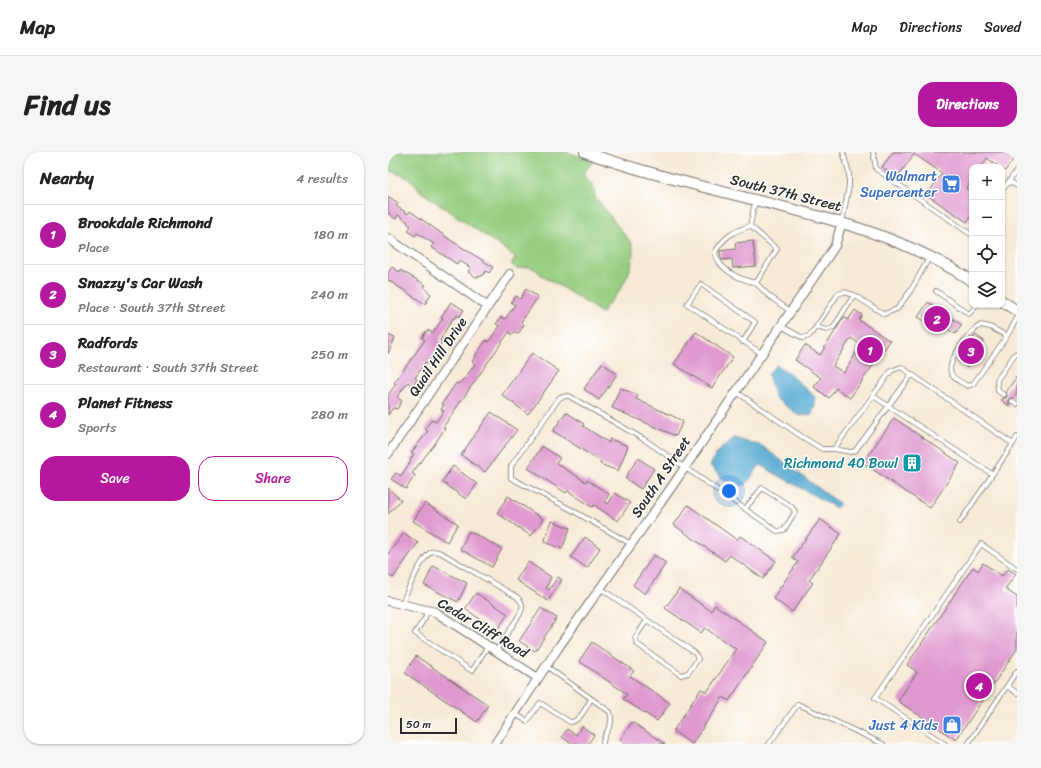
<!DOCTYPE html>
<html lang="en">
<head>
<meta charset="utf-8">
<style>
  :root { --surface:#fff; --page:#f6f6f6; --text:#222; --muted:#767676; --line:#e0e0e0; --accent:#b5179e }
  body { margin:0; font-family:Sriracha,sans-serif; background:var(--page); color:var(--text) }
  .controls { position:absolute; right:12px; top:12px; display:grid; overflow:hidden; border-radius:8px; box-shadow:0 1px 3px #0004 }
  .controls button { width:36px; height:36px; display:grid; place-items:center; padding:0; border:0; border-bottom:1px solid var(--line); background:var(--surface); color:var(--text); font:20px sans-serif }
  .scale { position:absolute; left:12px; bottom:10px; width:57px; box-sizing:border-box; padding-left:4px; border:2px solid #2b2b2b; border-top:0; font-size:11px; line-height:14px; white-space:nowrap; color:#2b2b2b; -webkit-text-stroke:3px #fff; paint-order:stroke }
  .you { position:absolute; left:341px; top:339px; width:14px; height:14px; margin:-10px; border:3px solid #fff; border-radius:50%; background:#1a73e8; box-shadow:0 0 0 6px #1a73e833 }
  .badge { display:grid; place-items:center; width:26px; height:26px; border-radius:50%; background:var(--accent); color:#fff; font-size:13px; font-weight:700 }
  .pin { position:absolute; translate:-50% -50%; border:2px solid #fff; box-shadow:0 1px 4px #0006 }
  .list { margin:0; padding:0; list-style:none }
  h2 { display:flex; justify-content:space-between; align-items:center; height:52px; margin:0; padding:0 16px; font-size:17px }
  h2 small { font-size:13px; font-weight:400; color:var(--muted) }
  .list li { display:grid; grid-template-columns:26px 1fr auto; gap:12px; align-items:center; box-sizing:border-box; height:60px; padding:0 16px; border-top:1px solid var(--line) }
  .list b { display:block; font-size:15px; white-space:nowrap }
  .list p { margin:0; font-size:13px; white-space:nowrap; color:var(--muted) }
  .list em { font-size:13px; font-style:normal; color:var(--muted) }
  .actions { display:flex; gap:8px; padding:12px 16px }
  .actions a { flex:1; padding:9px 0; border:1px solid var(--accent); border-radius:16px; text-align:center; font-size:14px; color:var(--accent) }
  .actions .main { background:var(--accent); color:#fff }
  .icon { flex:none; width:22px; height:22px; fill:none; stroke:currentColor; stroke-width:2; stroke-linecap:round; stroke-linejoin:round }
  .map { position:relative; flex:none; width:629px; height:592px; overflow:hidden; border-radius:16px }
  header { display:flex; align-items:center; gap:24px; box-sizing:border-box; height:56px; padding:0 20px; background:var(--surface); border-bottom:1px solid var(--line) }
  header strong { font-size:19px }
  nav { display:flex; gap:22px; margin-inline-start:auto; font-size:14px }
  .intro { display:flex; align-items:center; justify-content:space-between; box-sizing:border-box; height:96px; padding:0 24px }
  h1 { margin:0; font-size:28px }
  .button { padding:10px 18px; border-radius:16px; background:var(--accent); color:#fff; font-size:14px; font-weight:700 }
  main { display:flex; gap:24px; padding:0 24px }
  aside { flex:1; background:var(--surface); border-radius:16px; box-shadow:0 1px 3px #0004 }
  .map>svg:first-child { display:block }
  .green { fill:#96cd80; stroke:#607c56 }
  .water { fill:#53a9d0; stroke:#3f6a7e }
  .building { fill:#df99cf; fill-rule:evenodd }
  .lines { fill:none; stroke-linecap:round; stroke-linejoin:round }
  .service-casing { stroke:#726e67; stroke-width:5.5 }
  .minor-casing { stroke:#726e67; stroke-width:10 }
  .tertiary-casing { stroke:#726e67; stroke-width:12 }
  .service { stroke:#fff; stroke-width:4 }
  .minor { stroke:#fff; stroke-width:8 }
  .tertiary { stroke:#fff; stroke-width:10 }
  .labels { text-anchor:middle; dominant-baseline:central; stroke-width:3; stroke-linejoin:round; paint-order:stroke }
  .shop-label { font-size:14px; fill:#366cbe; stroke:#fff; text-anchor:end }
  .street-label { font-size:14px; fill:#2b2b2b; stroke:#fff }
  .culture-label { font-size:14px; fill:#0d838f; stroke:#fff; text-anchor:end }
</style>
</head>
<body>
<header>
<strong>Map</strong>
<nav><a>Map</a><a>Directions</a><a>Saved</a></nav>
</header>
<div class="intro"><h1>Find us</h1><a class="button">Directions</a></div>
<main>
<aside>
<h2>Nearby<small>4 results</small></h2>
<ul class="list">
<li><span class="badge">1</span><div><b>Brookdale Richmond</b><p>Place</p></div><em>180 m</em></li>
<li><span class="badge">2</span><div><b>Snazzy's Car Wash</b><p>Place · South 37th Street</p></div><em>240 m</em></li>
<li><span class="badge">3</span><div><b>Radfords</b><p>Restaurant · South 37th Street</p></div><em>250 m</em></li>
<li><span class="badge">4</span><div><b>Planet Fitness</b><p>Sports</p></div><em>280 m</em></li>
</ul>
<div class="actions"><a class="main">Save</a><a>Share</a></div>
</aside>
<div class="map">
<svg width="629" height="592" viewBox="0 0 629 592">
  <rect width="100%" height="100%" fill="#fff"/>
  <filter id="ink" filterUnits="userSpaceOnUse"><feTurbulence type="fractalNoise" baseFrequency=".025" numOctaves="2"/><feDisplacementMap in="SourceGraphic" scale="8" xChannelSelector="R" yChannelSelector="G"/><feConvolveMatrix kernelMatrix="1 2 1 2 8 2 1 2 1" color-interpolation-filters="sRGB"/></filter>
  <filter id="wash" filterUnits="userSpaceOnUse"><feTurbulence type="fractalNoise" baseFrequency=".012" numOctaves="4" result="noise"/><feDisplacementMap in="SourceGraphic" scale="16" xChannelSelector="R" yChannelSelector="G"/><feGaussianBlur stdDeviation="0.9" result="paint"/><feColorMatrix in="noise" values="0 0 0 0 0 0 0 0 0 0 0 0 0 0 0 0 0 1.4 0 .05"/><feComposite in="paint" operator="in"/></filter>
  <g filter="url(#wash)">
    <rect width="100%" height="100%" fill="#f7ead6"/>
    <path class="green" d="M0 0H179L206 9 195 21 197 25 205 33 207 45 244 92C248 108 240 125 231 139 226 147 218 152 214 161L164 129C147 124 151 110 129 117L123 112 128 106 125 103 32 39C25 26 14 23 0 18Z"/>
    <path class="water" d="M388 213 400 220 427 245V254L424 262 412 264 387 246 380 222Z
      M346 286 374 294 452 352 448 356 372 313 358 333 343 334 322 314 329 300Z"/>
    <g id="blocks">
      <path class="building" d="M505 0H629V2L617 19 599 6 593 15H584V28L578 37 584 41V63L579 70 539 43 554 21 526 2 509 26 494 15Z
        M0 44 10 51 8 54 20 62 22 59 64 89 105 115 101 121 98 119 94 124 88 125 80 120 83 116 71 108 69 112 43 95 46 92 29 81 27 84 20 79 23 74 19 71 20 70 10 63 8 67 0 61Z
        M365 89 368 114 345 116 344 107 334 108 333 106 332 99 348 97 347 91Z
        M4 115 11 120 12 118 38 133 36 135 38 138 43 142 37 152 0 128V121Z
        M138 137 150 145 133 170 136 173 130 182 126 180 124 183 121 180 55 275 57 276 46 293 24 321 27 323 18 337 3 327 8 321 13 324 23 309 22 308 26 302 23 301 40 279 37 277 44 267 48 270 56 259 53 257 56 253 54 252 68 231 70 232 78 225 87 212 84 210 88 204H87L98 188 99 190 102 188 112 174 108 172 113 165 117 167 127 153 123 150 128 144 132 147Z
        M63 150 76 158 71 165 69 163 66 167 65 166 54 184 52 189 54 190 44 205 40 212 37 210 27 226 29 227 25 234 20 230 9 245 14 249 9 257 5 256 0 263V243L8 232 6 231 37 188 34 186 39 178 45 181 55 166 53 165Z
        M540 150 574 173 567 182 548 169 544 174 530 165Z
        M467 158 474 163 471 168 502 189 462 246 448 236 441 246 426 235 433 226 407 208 417 193 432 203 456 165 460 168ZM463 186 473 193 456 221 445 214Z
        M308 180 345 205 324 236 286 212Z
        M0 183 7 186 0 202Z
        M587 183 596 189 579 215 570 209Z
        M144 201 171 219 140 262 114 243Z
        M214 211 229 222 211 248 196 237Z
        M629 224V241L626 246 621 247V254L613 248 619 245 618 240Z
        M232 236 250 243 248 247 295 269 288 284 224 256Z
        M103 260 129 278 97 320 73 303Z
        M178 260 196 272 195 274 221 291 222 287 240 294 230 319 212 312 213 310 165 279Z
        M506 266 572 311 542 356 475 311Z
        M154 294 172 306 168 311 198 330 199 328 221 342 217 350 220 352 227 341 242 351 230 369 206 353 204 355 180 339 178 341 140 316Z
        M250 306 266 317 253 337 237 326Z
        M65 314 89 332 78 347 54 330Z
        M0 336 13 348 0 362Z
        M120 344 155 367 143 384 109 361Z
        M37 351 70 372 59 390 25 369Z
        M300 353 349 388 352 384 388 409 375 427 342 403 337 409 286 373Z
        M432 367 453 382 421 428 425 431 404 460 385 446 410 410 404 406Z
        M164 369 182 376 174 397 156 390Z
        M81 379 114 397 104 415 72 397Z
        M16 381 30 391 5 426 0 423V402Z
        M197 385 212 396 199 416 183 405Z
        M266 403 278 411 257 442 245 433Z
        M140 410 163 425 158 436 161 438 170 425 174 428 160 449 128 428Z
        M595 411 614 424 620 417 628 422 617 437 629 445V497L568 588 510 549 529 520 519 513 585 415 590 419Z
        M45 414 79 431 70 450 36 433Z
        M291 437 323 459 327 453 380 490 341 549 335 545 304 592 285 579 313 537 319 540 348 497 317 476 313 481 277 456Z
        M88 441 120 462 109 478 77 457Z
        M153 456 169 466 147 499 131 489Z
        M204 490 246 519 242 524 282 551 269 569 235 547 239 542 191 509Z
        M28 504 100 553 89 570 17 521Z
        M244 570 277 592H238L232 588Z
        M194 574 206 583 200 592H184L174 585 179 577 188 583Z"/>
    </g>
  </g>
  <g filter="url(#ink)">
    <use href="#blocks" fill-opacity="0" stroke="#726e67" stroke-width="1"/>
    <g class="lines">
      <defs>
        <path id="service" d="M485 0 488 17 584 83
          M621 29 629 34
          M614 39 629 18
          M367 49 362 74 389 97 368 131 381 144 402 159
          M454 70 461 34V21L455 0
          M362 74C346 79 334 86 327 101 332 119 351 127 368 131
          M548 139 581 162 589 153
          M393 174 415 186 421 184 428 175 439 178 445 176 466 143 496 162 509 157 523 138 541 106
          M428 175 450 142 456 140 466 143
          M619 184 602 175 593 173C583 178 558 209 563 221 565 227 574 231 580 234L585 232 619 184 629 166
          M355 190 367 170 313 132 299 152 373 201
          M347 239 413 284 434 297H446L503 219 513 215 625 292 629 285
          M616 243 610 239 609 228 627 202 629 201
          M485 244 604 322
          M624 249 629 252
          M446 297 463 300 467 299 524 222
          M572 370 625 292
          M243 392 182 357 123 326V314L172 245 181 244 257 288 389 379 396 378 407 360 404 355 374 336 357 357
          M212 436 307 501 310 507 300 521 293 523 249 492 247 486 259 468
          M14 452C18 441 34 405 43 400 47 398 51 400 55 402L129 445C135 451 136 454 132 462L108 499
          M39 458 37 466 27 481 84 519 100 494
          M158 514 222 560C227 576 215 579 215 592
          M619 534 629 541
          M127 562 139 569 152 551 182 570C192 570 198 555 203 547
          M381 592 410 552 495 592
          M557 592 487 546 593 392 629 417
          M580 592 629 519"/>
        <path id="minor" d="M0 86 99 154
          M0 302 122 122
          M0 449 47 460 150 526
          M107 592 170 496 285 333 447 94 454 70"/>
        <path id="tertiary" d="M197 0C259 22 324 37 387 53 456 70 524 89 584 129
          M614 149 629 159"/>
      </defs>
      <use href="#service" class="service-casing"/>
      <use href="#minor" class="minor-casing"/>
      <use href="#tertiary" class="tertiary-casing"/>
      <use href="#service" class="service"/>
      <use href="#minor" class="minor"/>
      <use href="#tertiary" class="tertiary"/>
    </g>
  </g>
  <defs>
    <symbol id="supermarket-square" viewBox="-11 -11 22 22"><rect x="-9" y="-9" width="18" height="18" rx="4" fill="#3f7fe0" stroke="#fff"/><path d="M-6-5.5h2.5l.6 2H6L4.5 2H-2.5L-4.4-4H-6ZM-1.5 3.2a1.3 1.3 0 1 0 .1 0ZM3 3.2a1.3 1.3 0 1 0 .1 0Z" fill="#fff"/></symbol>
    <symbol id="building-square" viewBox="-11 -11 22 22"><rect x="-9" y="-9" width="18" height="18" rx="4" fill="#0f9aa8" stroke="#fff"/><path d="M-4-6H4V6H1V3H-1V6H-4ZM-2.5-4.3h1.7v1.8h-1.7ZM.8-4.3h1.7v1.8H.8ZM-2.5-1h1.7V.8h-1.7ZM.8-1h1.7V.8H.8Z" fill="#fff"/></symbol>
    <symbol id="shop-square" viewBox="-11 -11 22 22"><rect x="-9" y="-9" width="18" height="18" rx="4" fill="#3f7fe0" stroke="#fff"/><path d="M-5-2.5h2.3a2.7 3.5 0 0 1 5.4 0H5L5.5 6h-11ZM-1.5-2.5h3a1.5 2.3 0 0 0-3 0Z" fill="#fff"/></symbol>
  </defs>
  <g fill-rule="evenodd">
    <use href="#supermarket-square" x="552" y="21" width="22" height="22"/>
    <use href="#building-square" x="513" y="300" width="22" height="22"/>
    <use href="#shop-square" x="553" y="562" width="22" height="22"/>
  </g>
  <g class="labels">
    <g class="shop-label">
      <text x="549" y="24">Walmart<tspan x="549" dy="16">Supercenter</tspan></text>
      <text x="550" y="573">Just 4 Kids</text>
    </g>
    <g class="street-label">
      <text transform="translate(398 41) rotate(14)">South 37th Street</text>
      <text transform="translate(50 205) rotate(-56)">Quail Hill Drive</text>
      <text transform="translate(273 325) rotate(-56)">South A Street</text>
      <text transform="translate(95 476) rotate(31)">Cedar Cliff Road</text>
    </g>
    <g class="culture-label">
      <text x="510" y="311">Richmond 40 Bowl</text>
    </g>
  </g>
</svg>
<div class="controls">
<button>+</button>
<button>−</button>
<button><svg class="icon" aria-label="locate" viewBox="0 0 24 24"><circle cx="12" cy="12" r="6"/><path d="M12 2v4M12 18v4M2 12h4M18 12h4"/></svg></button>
<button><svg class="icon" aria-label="layers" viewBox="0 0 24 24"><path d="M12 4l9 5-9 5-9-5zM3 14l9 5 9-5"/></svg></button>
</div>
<div class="scale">50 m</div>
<div class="you"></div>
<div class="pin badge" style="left:482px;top:198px">1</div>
<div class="pin badge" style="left:549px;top:167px">2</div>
<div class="pin badge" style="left:583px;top:199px">3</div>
<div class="pin badge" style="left:591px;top:534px">4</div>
</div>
</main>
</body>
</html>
